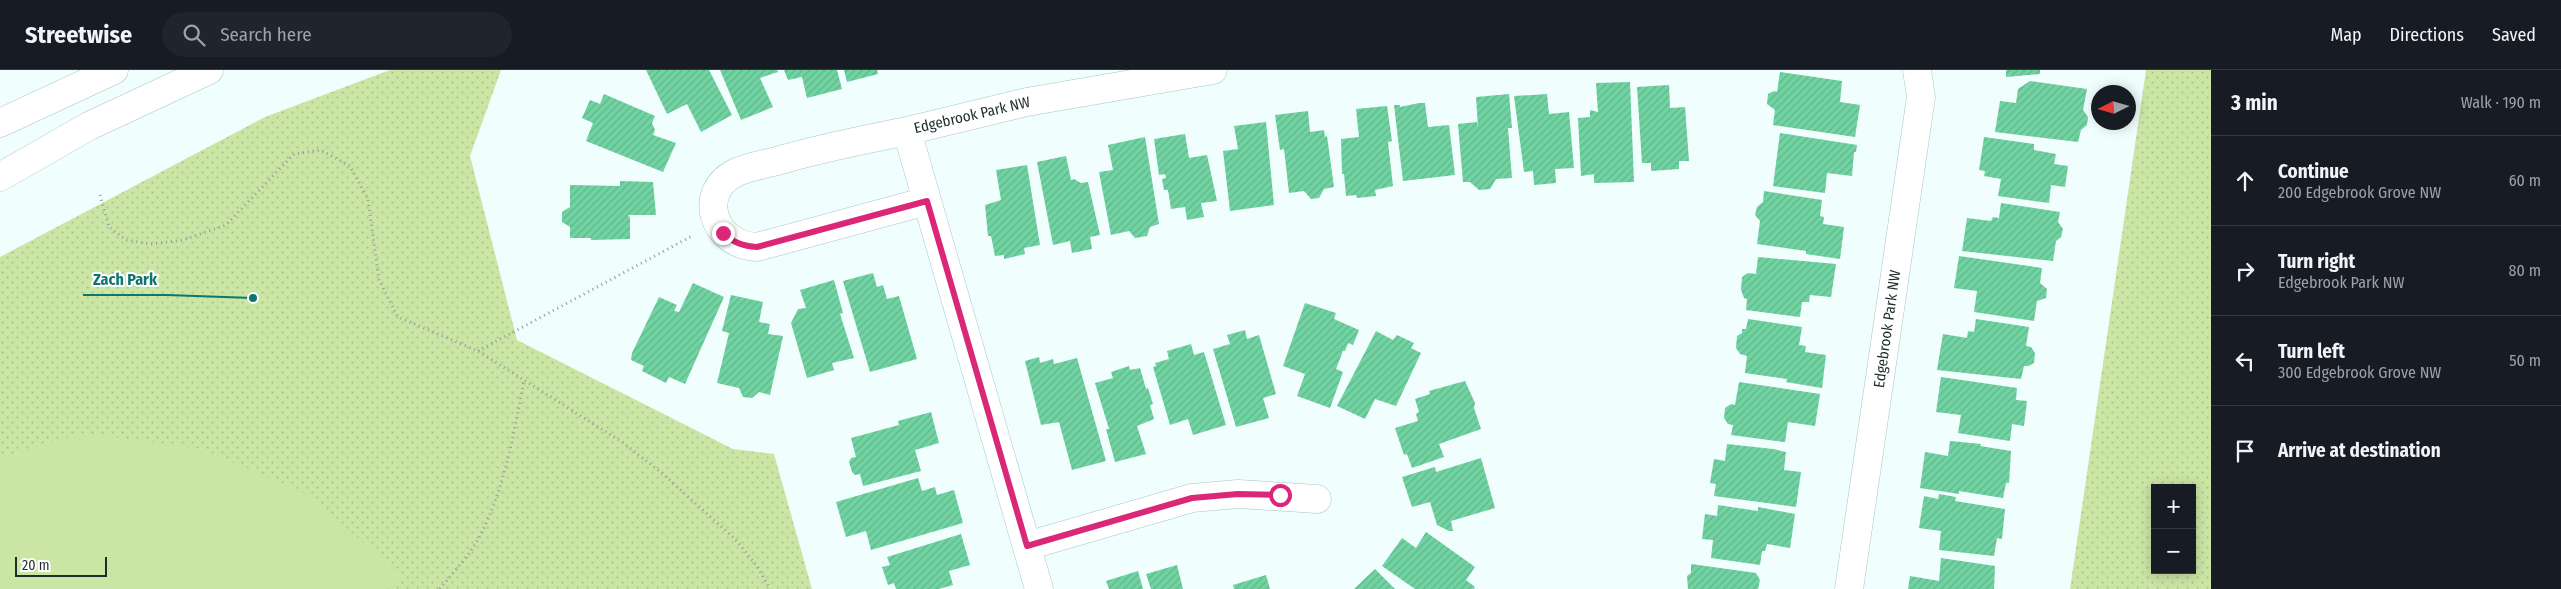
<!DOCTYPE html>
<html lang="en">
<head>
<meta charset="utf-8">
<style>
  :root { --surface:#171b24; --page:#20242c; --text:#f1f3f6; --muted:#9ea1a6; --line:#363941 }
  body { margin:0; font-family:"Fira Sans Condensed",sans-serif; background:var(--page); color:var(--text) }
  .controls { position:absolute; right:15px; bottom:15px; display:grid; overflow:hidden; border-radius:0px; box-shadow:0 2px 12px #0003 }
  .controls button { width:45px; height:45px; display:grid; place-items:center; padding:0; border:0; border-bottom:1px solid var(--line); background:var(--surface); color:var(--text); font:25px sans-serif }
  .compass { position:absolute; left:2091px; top:15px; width:45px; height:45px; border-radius:50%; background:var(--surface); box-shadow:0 2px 12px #0003; rotate:265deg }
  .scale { position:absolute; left:15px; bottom:12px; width:92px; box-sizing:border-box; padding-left:5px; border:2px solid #1f2c2c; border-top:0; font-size:14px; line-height:18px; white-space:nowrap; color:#1f2c2c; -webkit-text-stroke:4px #fff; paint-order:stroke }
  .stop { position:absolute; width:15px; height:15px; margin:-11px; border:4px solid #db2777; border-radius:50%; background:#fff }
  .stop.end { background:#db2777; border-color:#fff; box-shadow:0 1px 5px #0008 }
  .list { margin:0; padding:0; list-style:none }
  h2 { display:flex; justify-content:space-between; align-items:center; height:65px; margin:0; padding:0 20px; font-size:21px }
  h2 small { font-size:16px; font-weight:400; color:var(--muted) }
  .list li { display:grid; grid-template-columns:32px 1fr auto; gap:15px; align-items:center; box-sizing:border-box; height:90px; padding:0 20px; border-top:1px solid var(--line) }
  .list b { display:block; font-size:19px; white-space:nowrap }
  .list p { margin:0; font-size:16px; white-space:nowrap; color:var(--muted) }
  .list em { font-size:16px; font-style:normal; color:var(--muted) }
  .icon { flex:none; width:28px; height:28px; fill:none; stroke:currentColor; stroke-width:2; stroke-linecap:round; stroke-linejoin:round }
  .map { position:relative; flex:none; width:2211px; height:519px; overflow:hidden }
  header { display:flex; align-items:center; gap:30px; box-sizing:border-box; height:70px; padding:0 25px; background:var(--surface); border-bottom:1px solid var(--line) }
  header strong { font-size:24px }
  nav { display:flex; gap:28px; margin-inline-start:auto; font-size:18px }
  .search { width:350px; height:45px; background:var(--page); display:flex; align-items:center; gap:12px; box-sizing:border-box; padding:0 18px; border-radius:28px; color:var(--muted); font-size:19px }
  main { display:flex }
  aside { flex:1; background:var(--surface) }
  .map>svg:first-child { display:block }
  .green { fill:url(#green-dots); fill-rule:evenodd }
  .pitch { fill:#cbe5a5 }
  .building { fill:url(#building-hatch) }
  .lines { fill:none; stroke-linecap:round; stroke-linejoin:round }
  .street-casing { stroke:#a5c6c5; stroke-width:29 }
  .primary-casing { stroke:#a5c6c5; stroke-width:29 }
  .path { stroke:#8f9c9c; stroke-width:3; stroke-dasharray:1 4; stroke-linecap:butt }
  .street { stroke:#fff; stroke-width:28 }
  .primary { stroke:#fff; stroke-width:28 }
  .route { stroke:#db2777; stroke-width:6 }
  .labels { text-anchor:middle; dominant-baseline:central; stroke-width:4; stroke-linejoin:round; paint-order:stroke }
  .street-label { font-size:15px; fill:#1f2c2c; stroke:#fff }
  .leader { fill:none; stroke:#0f766e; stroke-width:2 }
  .callout-dot { fill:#0f766e; stroke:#fff; stroke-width:2 }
  .callout-label { font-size:16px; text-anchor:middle; font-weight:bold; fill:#0f766e; stroke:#fff; stroke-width:4; stroke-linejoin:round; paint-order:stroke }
</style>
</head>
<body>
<header>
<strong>Streetwise</strong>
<div class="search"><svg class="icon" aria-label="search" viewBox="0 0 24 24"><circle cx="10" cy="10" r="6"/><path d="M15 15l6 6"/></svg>Search here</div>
<nav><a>Map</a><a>Directions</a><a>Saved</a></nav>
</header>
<main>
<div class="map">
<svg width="2211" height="519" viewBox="0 0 2211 519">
  <defs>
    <pattern id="green-dots" width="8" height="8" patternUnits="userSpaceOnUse" patternTransform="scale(1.25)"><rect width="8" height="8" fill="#cbe5a5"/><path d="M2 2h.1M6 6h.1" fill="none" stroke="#aec58e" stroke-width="1.8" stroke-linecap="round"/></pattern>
    <pattern id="building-hatch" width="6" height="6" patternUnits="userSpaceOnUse" patternTransform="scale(1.25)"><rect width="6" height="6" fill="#70d3a1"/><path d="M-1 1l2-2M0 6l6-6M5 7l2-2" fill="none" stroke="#61b58b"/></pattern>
  </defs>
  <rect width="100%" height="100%" fill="#f0fefd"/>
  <path class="green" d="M390 0H501L470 86 517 270 733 379 774 384 812 519H0V187L265 47Z
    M2146 0H2211V519H2070ZM2155 418H2192V500H2155Z"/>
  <path class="pitch" d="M83 363 201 379 303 422 402 505 387 519H0V388Z"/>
  <path class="building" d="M646 0H709L732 45 701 62 687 34 667 44Z
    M720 0H777L778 2 760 8 773 37 741 50Z
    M784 0H837L842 19 807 28 802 7 788 10Z
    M844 0H877L878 4 847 12Z
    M2006 0H2040V4L2006 7Z
    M1780 2 1842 11 1840 32 1860 35 1855 67 1773 55 1775 40 1767 34 1768 24 1774 21 1777 22Z
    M2030 11 2087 19 2083 40 2088 47 2087 55 2081 60 2078 72 1995 62 2000 31 2016 33 2018 19Z
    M1630 12 1634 112 1594 113V104L1581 106 1578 48 1590 47V40L1598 42 1596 13Z
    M1669 15 1670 38 1685 37 1689 91H1679V99L1651 101V93H1642L1637 17Z
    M604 24 655 46 652 53 655 60 653 65 676 73 663 102 586 71 593 53 582 48 590 30 600 34Z
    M1509 24 1512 58H1508L1512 108 1496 109 1490 119 1479 120 1470 112H1463L1458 54 1477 52 1478 57 1476 27Z
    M1547 24 1549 44 1569 42 1574 98 1555 99 1556 113 1534 115 1533 101 1524 102 1514 26Z
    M1419 33H1425L1428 57 1449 55 1455 105 1403 111 1394 35H1400V37Z
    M1387 36 1392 71 1388 72 1393 116 1375 120 1376 126 1357 128 1356 125 1346 126 1344 104H1342L1341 69 1359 67 1356 39Z
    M1308 41 1310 62 1324 60 1325 67 1327 66 1334 117 1324 119 1319 128 1311 129 1304 121 1289 123 1284 79 1280 80 1275 45Z
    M1266 52 1274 135 1230 141 1223 81 1238 79 1234 56Z
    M1780 63 1857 75 1856 82H1854L1852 106 1827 103 1825 123 1773 116Z
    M1185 64 1189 88 1207 85 1217 131 1201 133 1204 147 1187 150 1185 137 1171 139 1168 120H1164L1162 109 1166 108 1165 104 1159 105 1154 69Z
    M1145 67 1159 154 1150 157 1147 166 1135 168 1129 161 1111 165 1099 102 1113 100 1108 75Z
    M1984 67 2034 74V80L2056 84 2054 94 2068 96 2065 117 2051 115 2049 133 1998 126 2001 109 1984 106 1985 101 1979 100Z
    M1066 86 1071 110 1074 109 1081 113 1088 112 1100 165 1090 167 1092 179 1072 183 1070 171 1053 175 1037 92Z
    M1027 95 1040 175 1024 178 1025 184 1004 189V185L995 186 991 166H988L985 135 1001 130 996 100Z
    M620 111 653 112 656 145H628L630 148V169L591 170V168H570V157L562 152V142L570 137V115L620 116Z
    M1764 121 1822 130 1820 146 1824 147 1823 154 1844 157 1840 189 1806 184V181L1757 174 1760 151 1755 145 1757 137 1763 132Z
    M2001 133 2060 142 2058 152 2063 159 2061 167 2056 171 2053 191 1962 181 1967 148 1991 151 1993 147 1999 148Z
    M1959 186 2042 198 2040 213 2047 219 2046 228 2037 231 2034 251 1974 242 1977 221 1954 218Z
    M1758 187 1836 194 1831 227 1810 225 1809 232H1802L1800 247 1746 240 1747 229 1744 228 1741 220 1742 207 1748 203 1756 204Z
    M873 203 877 217 883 215 887 229 899 226 917 289 870 302 843 211Z
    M834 210 843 243 840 244 854 288 832 293 834 300 807 308 791 253 798 239 806 238 800 220Z
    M693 213 724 227 685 314 669 307 666 313 642 301 644 296 631 290 632 283 659 227 677 235 674 241 679 242Z
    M731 225 763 232 759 252 770 254 768 264 783 266 770 325 759 322 752 328 743 327 739 318 717 313 729 263 722 261Z
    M1305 233 1336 243 1334 249 1359 260 1353 275 1348 273 1345 281H1343L1336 299 1343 302 1330 338 1297 326 1305 304 1283 296Z
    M1748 249 1802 257 1799 275 1806 276 1805 282 1826 285 1822 318 1786 312 1787 309 1745 303 1747 286 1740 284 1736 278 1737 266 1742 263V259H1746Z
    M1976 249 2029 257 2026 276 2031 277 2035 283 2034 293 2028 296H2024L2021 309 1937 300 1943 264 1967 268 1968 261 1974 262Z
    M1245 260 1247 269 1259 265 1276 324 1263 328 1269 348 1236 357 1213 279 1230 274 1227 265Z
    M1376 261 1393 270 1397 265 1414 273 1411 278 1421 283 1396 336 1375 329 1365 349 1337 336Z
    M1191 274 1194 285 1204 282 1226 355 1193 365 1188 349 1170 355 1153 297 1156 296 1155 293 1169 289 1167 281Z
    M1039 287 1040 293 1053 289 1054 294 1077 288 1106 391 1072 400 1059 352 1041 355 1025 291Z
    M1129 296 1130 300 1140 298 1146 319 1148 318 1153 334 1150 335 1154 349 1137 356 1146 384 1115 392 1106 359H1109L1095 313 1113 308 1111 302Z
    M1941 307 2017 318 2016 330 2027 331 2024 356 2012 354 2010 371 1958 363 1961 345 1936 342Z
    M1465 311 1475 333 1474 338 1481 359 1439 374 1444 387 1412 398 1407 384 1404 385 1395 358 1418 351 1416 344 1419 342 1415 329 1430 324 1429 321Z
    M1739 312 1820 324 1815 356 1788 352 1785 372H1783L1731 365 1733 355 1728 354 1724 348 1725 338 1731 334 1735 335Z
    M931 342 939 373 915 380 921 401 863 416 860 404 855 405 852 402 849 392 851 388 856 387 851 368 899 355 898 351Z
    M1950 371 1981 374 1980 376 2011 381 2009 413H2006L2003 428 1959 421V424L1920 418 1925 382 1948 386Z
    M1727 374 1773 379 1786 382 1784 400 1801 402 1796 437 1714 426 1716 414 1710 413 1714 389 1725 391Z
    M1481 388 1495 438 1451 451 1453 461H1449L1437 455 1430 432 1412 437 1402 407 1435 397 1436 402Z
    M918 408 922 421 935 417 937 425 954 420 963 453 871 480 866 461 846 467 836 432Z
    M1939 424 1956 427 1955 431 2005 439 2002 469 1997 468 1994 486 1939 480 1941 461 1919 458 1924 426 1938 429Z
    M1718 435 1758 441V437L1795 444 1790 478 1767 474 1765 481H1762L1760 495 1711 488 1713 470 1702 469 1705 444 1717 446Z
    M1426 462 1475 497 1466 510 1475 517 1474 519H1415L1382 496 1402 468 1416 478Z
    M961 464 970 495 949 501 953 515 939 519H896L894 513 888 515 882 497 890 495 887 487Z
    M1941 488 1995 496 1994 519H1908L1910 506 1939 511Z
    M1691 494 1756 503 1760 510 1758 519H1688L1687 506 1691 503Z
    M1177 495 1183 519H1151L1146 504Z
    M1375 499 1395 519H1354Z
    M1138 501 1143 519H1109L1106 511Z
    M1266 505 1270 519H1234L1233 515Z"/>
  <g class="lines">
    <defs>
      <path id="street" d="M907 61C863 70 820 78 777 91 764 94 749 97 737 102 696 121 712 175 757 177L927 131
        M1027 476 1192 428 1238 424 1317 429
        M1039 519 907 61 1027 32 1213 0
        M1849 519 1921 27 1917 0"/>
      <path id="primary" d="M0 53 114 0
        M0 107 89 56 209 0"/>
    </defs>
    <use href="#street" class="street-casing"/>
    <use href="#primary" class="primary-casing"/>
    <path class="path" d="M100 125 109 157 126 170 151 174 183 170 226 155 294 84 321 80 350 96 368 129 379 210 398 247 478 281 622 372 663 404 735 469 757 496 770 519
      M478 281 692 166
      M440 519C452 504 466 489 476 473 504 424 513 366 524 311"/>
    <use href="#street" class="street"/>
    <use href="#primary" class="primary"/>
  </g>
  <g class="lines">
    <path class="route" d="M723 163C734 173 743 176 757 177L927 131 1027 476 1192 428 1238 424 1280 425"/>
  </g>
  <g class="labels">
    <g class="street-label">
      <text transform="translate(972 45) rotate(-13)">Edgebrook Park NW</text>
      <text transform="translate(1887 259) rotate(-82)">Edgebrook Park NW</text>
    </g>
  </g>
  <path class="leader" d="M253 228L167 225H83"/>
  <circle class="callout-dot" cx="253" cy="228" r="5"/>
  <g class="callout-label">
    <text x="125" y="215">Zach Park</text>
  </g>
</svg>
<div class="controls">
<button>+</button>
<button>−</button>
</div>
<svg class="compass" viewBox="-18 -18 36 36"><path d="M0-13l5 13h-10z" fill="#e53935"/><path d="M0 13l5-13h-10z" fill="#9ea1a6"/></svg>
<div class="scale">20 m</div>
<div class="stop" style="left:1280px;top:425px"></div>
<div class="stop end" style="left:723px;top:163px"></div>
</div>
<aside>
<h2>3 min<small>Walk · 190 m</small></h2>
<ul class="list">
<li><svg class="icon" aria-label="ahead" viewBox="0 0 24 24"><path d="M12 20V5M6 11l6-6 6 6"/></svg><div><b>Continue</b><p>200 Edgebrook Grove NW</p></div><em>60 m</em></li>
<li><svg class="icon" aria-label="right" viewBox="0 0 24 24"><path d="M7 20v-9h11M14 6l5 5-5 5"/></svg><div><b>Turn right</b><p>Edgebrook Park NW</p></div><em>80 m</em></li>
<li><svg class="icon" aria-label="left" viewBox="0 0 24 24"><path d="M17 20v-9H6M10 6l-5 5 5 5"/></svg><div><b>Turn left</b><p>300 Edgebrook Grove NW</p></div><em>50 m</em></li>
<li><svg class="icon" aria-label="arrive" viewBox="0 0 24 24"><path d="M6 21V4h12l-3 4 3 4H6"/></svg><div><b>Arrive at destination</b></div></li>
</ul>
</aside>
</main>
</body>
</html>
